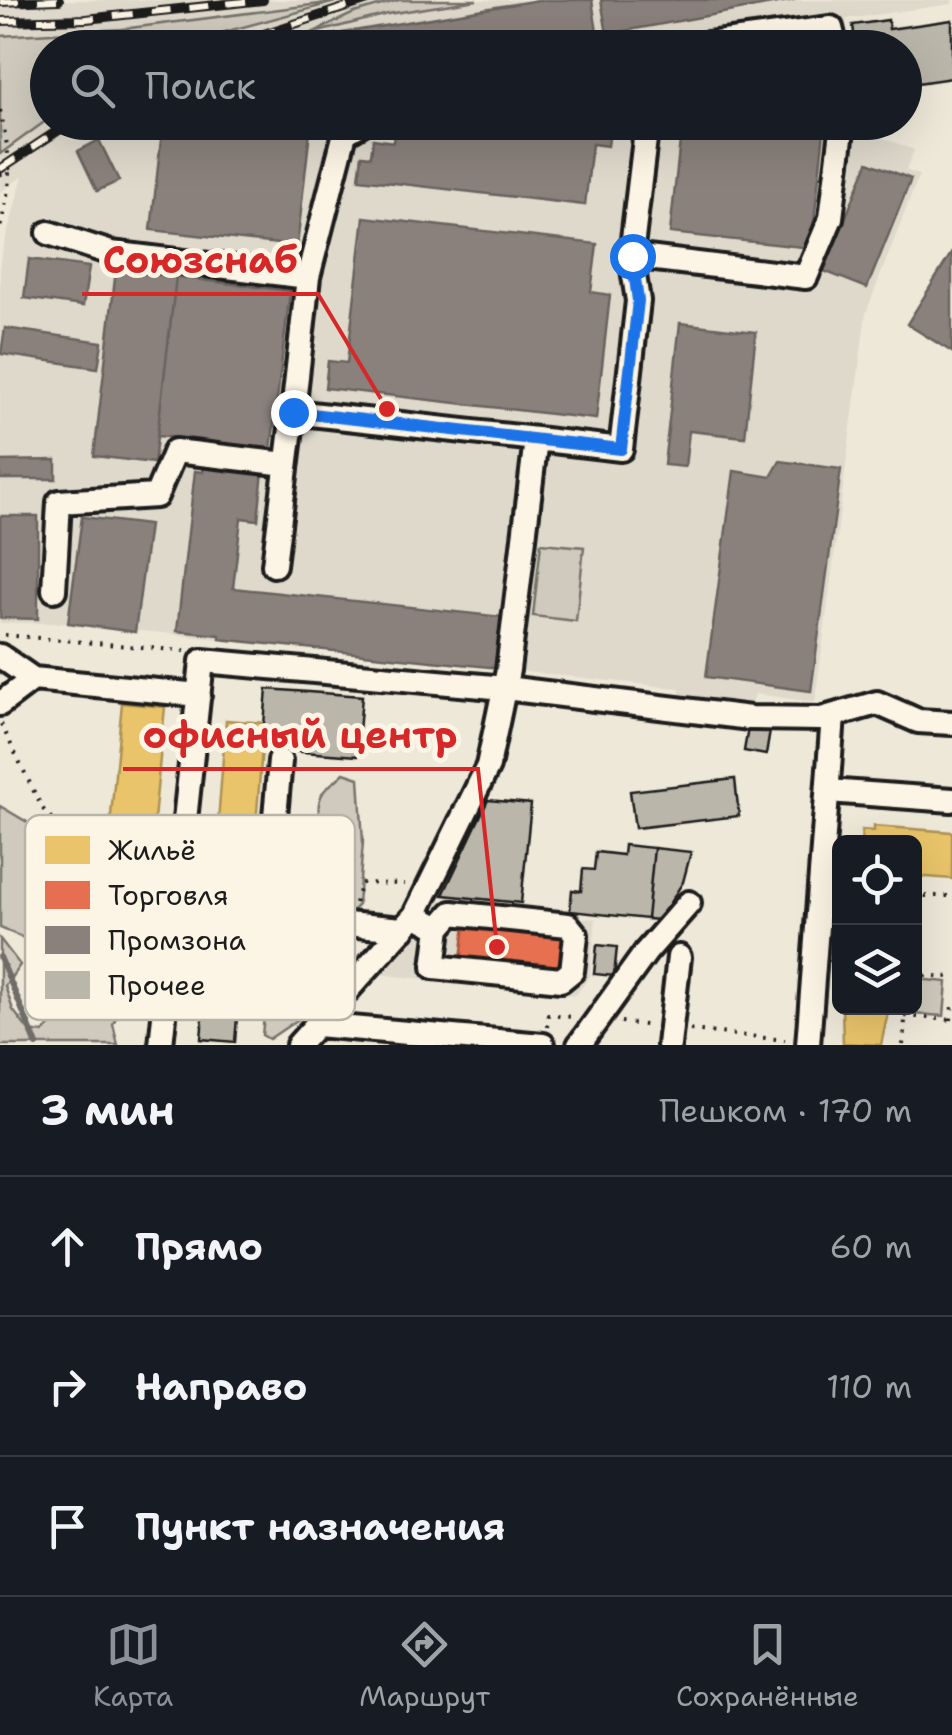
<!DOCTYPE html>
<html lang="ru">
<head>
<meta charset="utf-8">
<style>
  :root { --surface:#171b24; --page:#242831; --text:#f1f3f6; --muted:#9ea1a6; --line:#363941; --accent:#8c9099 }
  body { margin:0; font-family:"Shantell Sans",sans-serif; background:var(--page); color:var(--text) }
  .controls { position:absolute; right:30px; bottom:30px; display:grid; overflow:hidden; border-radius:15px; box-shadow:0 10px 40px #0002 }
  .controls button { width:90px; height:90px; display:grid; place-items:center; padding:0; border:0; border-bottom:2px solid var(--line); background:var(--surface); color:var(--text); font:50px sans-serif }
  .stop { position:absolute; width:30px; height:30px; margin:-22px; border:8px solid #1a73e8; border-radius:50%; background:#fff }
  .stop.end { background:#1a73e8; border-color:#fff; box-shadow:0 2px 10px #0008 }
  .list { margin:0; padding:0; list-style:none }
  h2 { display:flex; justify-content:space-between; align-items:center; height:130px; margin:0; padding:0 40px; font-size:42px }
  h2 small { font-size:32px; font-weight:400; color:var(--muted) }
  .list li { display:grid; grid-template-columns:65px 1fr auto; gap:30px; align-items:center; box-sizing:border-box; height:140px; padding:0 40px; border-top:2px solid var(--line) }
  .list b { display:block; font-size:38px; white-space:nowrap }
  .list em { font-size:32px; font-style:normal; color:var(--muted) }
  .icon { flex:none; width:55px; height:55px; fill:none; stroke:currentColor; stroke-width:2; stroke-linecap:round; stroke-linejoin:round }
  .map { position:relative; flex:none; width:952px; height:1045px; overflow:hidden }
  .search { position:absolute; background:var(--surface); box-shadow:0 10px 40px #0002; left:30px; right:30px; top:30px; height:110px; display:flex; align-items:center; gap:25px; box-sizing:border-box; padding:0 35px; border-radius:55px; color:var(--muted); font-size:38px }
  .sheet { height:550px; background:var(--surface) }
  nav { display:flex; justify-content:space-around; align-items:center; box-sizing:border-box; height:140px; border-top:2px solid var(--line); background:var(--surface); font-size:28px; color:var(--muted) }
  nav a { display:grid; justify-items:center; gap:5px }
  nav .on { color:var(--accent) }
  .map>svg:first-child { display:block }
  .built { fill:#ded9cb }
  .green { fill:#cfcabd; stroke:#76736c; stroke-width:2.5 }
  .homes { fill:#e9c46a; stroke:#ac9253; stroke-width:2.5 }
  .shops { fill:#e76f51; stroke:#aa5641; stroke-width:2.5 }
  .industry { fill:#8a817c; stroke:#69635f; stroke-width:2.5 }
  .lines { fill:none; stroke-linecap:round; stroke-linejoin:round }
  .stream { stroke:#6f6c67; stroke-width:6 }
  .building { fill:#bab6aa; stroke:#1c1c1c; stroke-width:2.5 }
  .minor-casing { stroke:#1c1c1c; stroke-width:30 }
  .path { stroke:#1c1c1c; stroke-width:4; stroke-dasharray:2.5 8; stroke-linecap:butt }
  .minor { stroke:#fcf5e5; stroke-width:22 }
  .rail-casing { stroke:#1c1c1c; stroke-width:10 }
  .rail { stroke:#fcf5e5; stroke-width:6; stroke-dasharray:19; stroke-linecap:butt }
  .route { stroke:#1a73e8; stroke-width:12 }
  .key { fill:#fcf5e5; stroke:#b9b4a9; stroke-width:2.5 }
  .key-label { font-size:28px; fill:#1c1c1c }
  .leader { fill:none; stroke:#d62828; stroke-width:4 }
  .callout-dot { fill:#d62828; stroke:#fcf5e5; stroke-width:4 }
  .callout-label { font-size:38px; text-anchor:middle; font-weight:bold; fill:#d62828; stroke:#fcf5e5; stroke-width:10; stroke-linejoin:round; paint-order:stroke }
</style>
</head>
<body>
<div class="map">
<svg width="952" height="1045" viewBox="0 0 952 1045">
  <rect width="100%" height="100%" fill="#eee8d9"/>
  <filter id="ink" filterUnits="userSpaceOnUse"><feTurbulence type="fractalNoise" baseFrequency=".01" numOctaves="2"/><feDisplacementMap in="SourceGraphic" scale="20" xChannelSelector="R" yChannelSelector="G"/><feConvolveMatrix kernelMatrix="1 2 1 2 8 2 1 2 1" color-interpolation-filters="sRGB"/></filter>
  <g filter="url(#ink)">
    <path class="built" d="M0 0H399L354 13 317 32 388 14 477 0H952V4L846 19 849 48 182 47 206 37 320 4 122 29 0 36Z
      M47 120 860 122 861 129 914 150 906 170 919 175 866 313 815 702 755 694 751 707 679 698 680 688 667 687 68 623H0V260L23 176 0 192V154Z
      M436 900 596 919 590 976 576 995 377 974Z"/>
    <path class="green" d="M399 0H477L388 14 310 34 354 13Z
      M335 2 206 37 182 47 48 48 47 120 0 154V36L122 29Z
      M541 543 584 547 576 621 533 616Z
      M344 773 359 778 363 842 358 905 340 923 341 946 314 972 300 1018 269 1039 262 1035 272 938 290 923 301 900 324 890 339 855 340 843C322 836 312 809 324 791 329 785 338 779 344 773Z
      M0 806 27 822 56 854 61 931 31 941 0 928Z
      M0 939 20 965 5 986 13 1010 29 1031 43 1033 61 1016C56 988 47 955 77 939 92 950 108 954 122 964L123 1002 113 1024 118 1045H0Z
      M917 979 947 982 944 1016 914 1014Z"/>
    <path class="homes" d="M122 703 165 707 145 912 102 907Z
      M226 720 264 723 248 926 210 923Z
      M874 826 952 832V879L914 876V842H861L862 830 874 831Z
      M842 1008H889L881 1045 843 1043Z"/>
    <path class="shops" d="M465 924 566 935 562 971 461 960Z"/>
    <path class="industry" d="M538 0H592L599 45 320 48 318 37Z
      M601 0H794L607 34Z
      M163 122H311L297 246 151 230Z
      M396 122H553L581 126V122H611L608 146 592 144 585 205 359 179 362 155 371 156 373 139 393 142Z
      M682 122H825L811 248 670 233Z
      M99 140 119 181 97 191 78 151Z
      M868 162 911 179 867 288 824 271Z
      M364 217 597 244 591 292 610 295 596 419 325 388 328 361 347 363Z
      M952 252V352L907 324Z
      M29 259 89 267 83 306 24 298Z
      M116 270 176 277 154 463 94 456Z
      M176 277 290 291 271 449 157 436Z
      M680 323 756 332 745 437 689 431 685 467 664 465Z
      M5 328 102 342 98 368 1 354Z
      M56 460V479H0V461Z
      M780 461 841 469 811 691 706 677 734 471 771 477Z
      M204 464 263 471 258 520 241 518 233 588 503 617 498 668 220 639V635L177 631 195 471 203 472Z
      M0 516H38V619L0 618Z
      M82 517 149 525 135 632 68 623Z"/>
    <g class="lines">
      <path class="stream" d="M0 957 37 1045"/>
    </g>
    <path class="building" d="M888 20 889 29 952 20V78L904 85V48H856L853 25Z
      M267 689 362 696 357 756 262 749Z
      M748 728 770 731 766 755 744 751Z
      M735 779 739 816 635 828 630 791Z
      M488 800 531 804 521 903 443 895Z
      M624 845 654 848 647 919 570 911 572 890 581 891 583 869 594 870 596 852 623 855Z
      M654 848 691 852 683 882 659 920 647 919Z
      M209 942 243 945 235 1042 201 1039Z
      M597 945 617 947 614 976 594 974Z"/>
    <g class="lines">
      <defs>
        <path id="minor" d="M677 48 831 28 836 48
          M49 233 111 253 308 277 293 412
          M631 256 806 277 831 218 843 122
          M308 277 345 133 364 122
          M274 565 293 412 536 439
          M54 590 59 502 156 496 175 451 286 464
          M0 656 33 679
          M0 704 33 679 199 695
          M280 761 266 917 403 929
          M828 791 952 800
          M415 915 439 928 434 967 561 980 572 971 576 935 568 925 452 913 439 928
          M317 1025 543 1045
          M161 1045 202 661 505 688 750 718 821 719 877 703 918 721 952 723
          M298 1045 415 915 488 766 508 670 536 439 621 449 638 301 631 256 647 122
          M579 1045 646 952 689 903
          M669 1045 679 957
          M808 1045 833 716"/>
      </defs>
      <use href="#minor" class="minor-casing"/>
      <path class="path" d="M0 110C11 160 13 178 0 228
        M0 175 11 167
        M5 635 185 651
        M1 724 42 808 93 864 91 927 154 935
        M914 896H952
        M355 903 361 883 405 884
        M914 975 952 977
        M905 1016 952 1020
        M951 1020 952 1005
        M621 1022 651 1026
        M547 1027 548 1015 572 1017
        M690 1030 785 1040
        M903 1045 906 1008"/>
      <use href="#minor" class="minor"/>
      <defs>
        <path id="rail" d="M0 2 59 0
          M0 21 86 19 263 0
          M221 48 368 0
          M0 169 71 122"/>
      </defs>
      <use href="#rail" class="rail-casing"/>
      <use href="#rail" class="rail"/>
    </g>
  </g>
  <g class="lines" filter="url(#ink)">
    <path class="route" d="M293 412 621 449 638 301 632 256"/>
  </g>
  <rect x="25" y="815" width="330" height="205" rx="15" class="key"/>
  <rect x="45" y="836" width="45" height="28" fill="#e9c46a"/>
  <rect x="45" y="881" width="45" height="28" fill="#e76f51"/>
  <rect x="45" y="926" width="45" height="28" fill="#8a817c"/>
  <rect x="45" y="971" width="45" height="28" fill="#bab6aa"/>
  <g class="key-label">
    <text x="108" y="860">Жильё</text>
    <text x="108" y="905">Торговля</text>
    <text x="108" y="950">Промзона</text>
    <text x="108" y="995">Прочее</text>
  </g>
  <path class="leader" d="M387 409L318 294H82M497 947L478 769H123"/>
  <g class="callout-dot">
    <circle cx="387" cy="409" r="10"/>
    <circle cx="497" cy="947" r="10"/>
  </g>
  <g class="callout-label">
    <text x="200" y="273">Союзснаб</text>
    <text x="300" y="748">офисный центр</text>
  </g>
</svg>
<div class="controls">
<button><svg class="icon" aria-label="locate" viewBox="0 0 24 24"><circle cx="12" cy="12" r="6"/><path d="M12 2v4M12 18v4M2 12h4M18 12h4"/></svg></button>
<button><svg class="icon" aria-label="layers" viewBox="0 0 24 24"><path d="M12 4l9 5-9 5-9-5zM3 14l9 5 9-5"/></svg></button>
</div>
<div class="stop" style="left:632px;top:256px"></div>
<div class="stop end" style="left:293px;top:412px"></div>
<div class="search"><svg class="icon" aria-label="search" viewBox="0 0 24 24"><circle cx="10" cy="10" r="6"/><path d="M15 15l6 6"/></svg>Поиск</div>
</div>
<section class="sheet">
<h2>3 мин<small>Пешком · 170 m</small></h2>
<ul class="list">
<li><svg class="icon" aria-label="ahead" viewBox="0 0 24 24"><path d="M12 20V5M6 11l6-6 6 6"/></svg><div><b>Прямо</b></div><em>60 m</em></li>
<li><svg class="icon" aria-label="right" viewBox="0 0 24 24"><path d="M7 20v-9h11M14 6l5 5-5 5"/></svg><div><b>Направо</b></div><em>110 m</em></li>
<li><svg class="icon" aria-label="arrive" viewBox="0 0 24 24"><path d="M6 21V4h12l-3 4 3 4H6"/></svg><div><b>Пункт назначения</b></div></li>
</ul>
</section>
<nav>
<a class="on"><svg class="icon" aria-label="map" viewBox="0 0 24 24"><path d="M3 6l6-2 6 2 6-2v14l-6 2-6-2-6 2zM9 4v14M15 6v14"/></svg>Карта</a>
<a><svg class="icon" aria-label="directions" viewBox="0 0 24 24"><path d="M12 3l9 9-9 9-9-9zM9 14v-3h6M13 9l2 2-2 2"/></svg>Маршрут</a>
<a><svg class="icon" aria-label="saved" viewBox="0 0 24 24"><path d="M7 4h10v16l-5-4-5 4z"/></svg>Сохранённые</a>
</nav>
</body>
</html>
